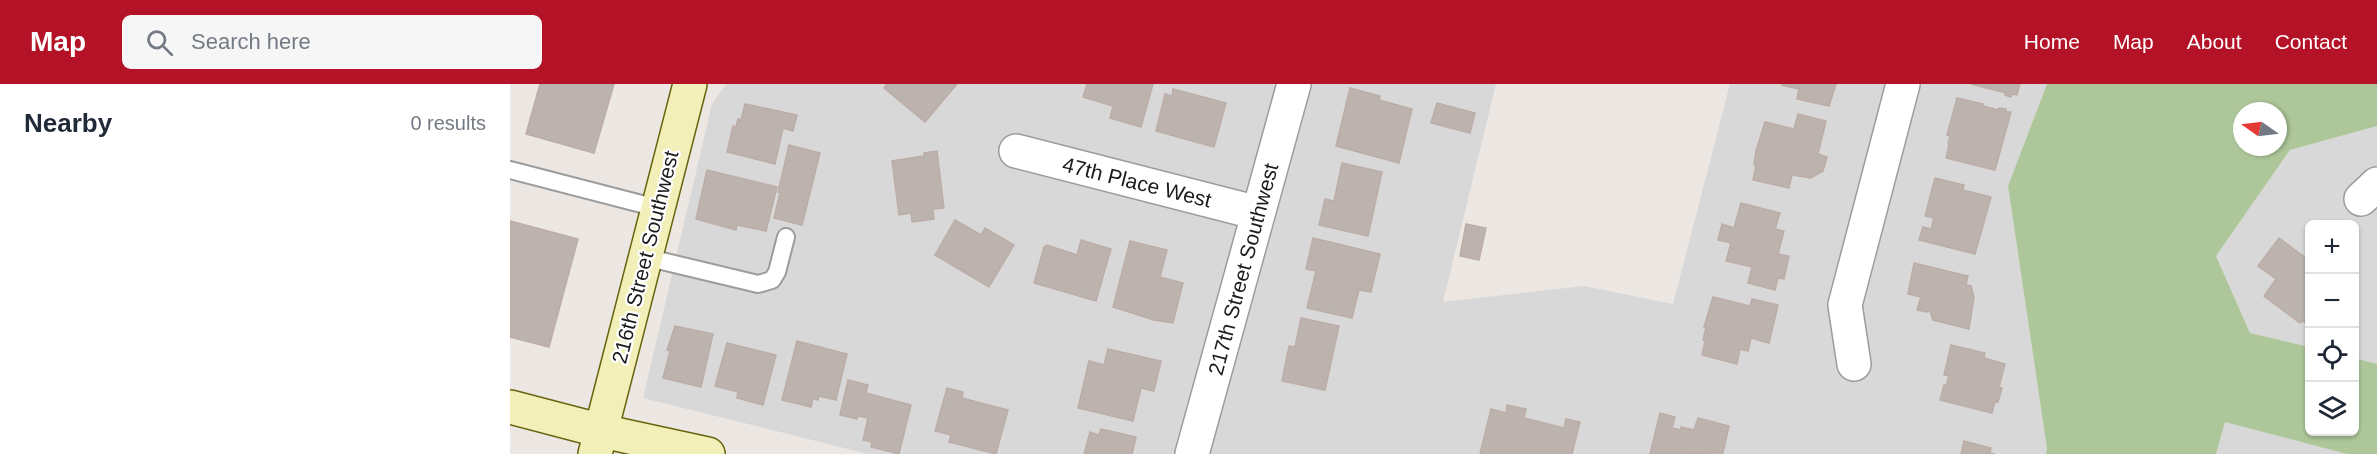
<!DOCTYPE html>
<html lang="en">
<head>
<meta charset="utf-8">
<style>
  :root { --surface:#fff; --page:#f6f6f7; --text:#1f2937; --muted:#747a83; --line:#e0e1e3; --accent:#b41226 }
  body { margin:0; font-family:Arial,sans-serif; background:var(--page); color:var(--text) }
  .controls { position:absolute; right:18px; bottom:18px; display:grid; overflow:hidden; border-radius:9px; box-shadow:0 2px 4px #0004 }
  .controls button { width:54px; height:54px; display:grid; place-items:center; padding:0; border:0; border-bottom:2px solid var(--line); background:var(--surface); color:var(--text); font:30px sans-serif }
  .compass { position:absolute; left:1723px; top:18px; width:54px; height:54px; border-radius:50%; background:var(--surface); box-shadow:0 2px 4px #0004; rotate:284deg }
  .list { margin:0; padding:0; list-style:none }
  h2 { display:flex; justify-content:space-between; align-items:center; height:78px; margin:0; padding:0 24px; font-size:26px }
  h2 small { font-size:20px; font-weight:400; color:var(--muted) }
  .icon { flex:none; width:33px; height:33px; fill:none; stroke:currentColor; stroke-width:2; stroke-linecap:round; stroke-linejoin:round }
  .map { position:relative; flex:none; width:1867px; height:370px; overflow:hidden }
  header { display:flex; align-items:center; gap:36px; box-sizing:border-box; height:84px; padding:0 30px; background:var(--accent); color:#fff }
  header strong { font-size:28px }
  nav { display:flex; gap:33px; margin-inline-start:auto; font-size:21px }
  .search { width:420px; height:54px; background:var(--page); display:flex; align-items:center; gap:15px; box-sizing:border-box; padding:0 21px; border-radius:9px; color:var(--muted); font-size:22px }
  main { display:flex }
  aside { flex:1; background:var(--surface) }
  .map>svg:first-child { display:block }
  .residential { fill:#d9d8d8 }
  .forest { fill:#adc79a; fill-rule:evenodd }
  .building { fill:#bcb3af; stroke:#bcada6; stroke-width:1.5 }
  .lines { fill:none; stroke-linecap:round; stroke-linejoin:round }
  .lane-casing { stroke:#9c9c9c; stroke-width:20 }
  .street-casing { stroke:#9c9c9c; stroke-width:36 }
  .secondary-casing { stroke:#66650e; stroke-width:36 }
  .lane { stroke:#fff; stroke-width:16 }
  .street { stroke:#fff; stroke-width:33 }
  .secondary { stroke:#f2efb9; stroke-width:33 }
  .labels { text-anchor:middle; dominant-baseline:central; stroke-width:4.5; stroke-linejoin:round; paint-order:stroke }
  .street-label { font-size:21px; fill:#1b1b1b; stroke:#fff }
</style>
</head>
<body>
<header>
<strong>Map</strong>
<div class="search"><svg class="icon" aria-label="search" viewBox="0 0 24 24"><circle cx="10" cy="10" r="6"/><path d="M15 15l6 6"/></svg>Search here</div>
<nav><a>Home</a><a>Map</a><a>About</a><a>Contact</a></nav>
</header>
<main>
<aside>
<h2>Nearby<small>0 results</small></h2>
<ul class="list">
</ul>
</aside>
<div class="map">
<svg width="1867" height="370" viewBox="0 0 1867 370">
  <rect width="100%" height="100%" fill="#ece7e2"/>
  <path class="residential" d="M216 0H986L933 218 1074 202 1163 220 1220 0H1537L1498 102 1537 366 1536 370H358L133 314 202 20Z
    M1867 42V280L1845 274 1844 141H1800L1799 263 1740 249 1706 172 1780 66Z
    M1714 337 1837 370H1706Z"/>
  <path class="forest" d="M1537 0H1867V42L1780 66 1706 172 1740 249 1799 263 1800 348H1844L1845 274 1867 280V370H1837L1715 338 1706 370H1536L1537 365 1498 102ZM1732 27H1768V63H1732Z"/>
  <path class="building" d="M30 0H104L84 69 16 50Z
    M377 0H447L415 38 374 4Z
    M577 0H643L631 43 600 34 603 22 573 13Z
    M1326 0 1319 22 1287 15 1289 5 1271 1Z
    M1461 0H1510L1507 11 1502 10 1501 13 1495 11 1496 9Z
    M840 4 870 12 869 16 902 25 889 79 826 62Z
    M663 5 716 19 704 63 646 47 655 10 662 12Z
    M1447 14 1473 20V22L1488 26 1489 24 1496 25V28H1501L1485 86 1436 74 1439 61 1438 60 1440 52 1437 51Z
    M927 19 965 29 960 49 921 39Z
    M235 20 287 31 283 47 273 44 265 80 217 68 223 42 226 43 228 35 231 36Z
    M1288 30 1316 37 1308 70 1317 73 1313 87 1301 94 1282 91 1279 104 1243 96 1246 81 1244 80 1246 67 1255 38 1284 45Z
    M279 61 310 69 292 141 264 134 270 109 268 108Z
    M427 67 434 124 423 125 424 135 402 138 401 129 389 131 382 77 414 72V69Z
    M832 79 872 88 858 152 809 141 815 115 824 117Z
    M197 86 267 103 256 147 227 141 226 146 186 135Z
    M1425 94 1454 101 1453 106 1481 113 1465 170 1409 156 1413 143 1421 145 1424 134 1415 132Z
    M1231 119 1270 129 1265 145 1274 147 1268 170 1279 172 1274 195 1268 194 1265 206 1238 199 1242 183 1216 177 1221 159 1208 156 1212 140 1224 144Z
    M445 136 471 151 475 144 504 161 479 203 425 171Z
    M0 137 68 155 39 263 0 253Z
    M956 140 976 144 969 176 950 172Z
    M803 154 870 170 861 208 849 206 842 234 797 224 806 187 796 185Z
    M1769 154 1800 177V242L1793 237 1790 239 1754 212 1766 195 1748 182Z
    M571 156 601 165 586 217 524 199 534 163 537 161 567 171Z
    M620 157 657 166 650 193 673 199 663 239 644 236 603 223Z
    M1404 179 1458 192 1456 201 1461 202 1464 213 1459 245 1423 236 1420 227 1417 228 1407 226 1411 213 1398 210Z
    M1203 213 1240 222 1242 215 1268 221 1259 259 1241 254 1238 267 1230 265 1227 280 1192 271 1195 257 1193 256 1196 243H1194Z
    M791 234 829 242 815 306 772 297 779 262 785 263Z
    M165 242 203 250 191 303 153 294 160 267 157 266Z
    M287 257 337 270 326 316 309 312 308 316 303 314 301 323 272 316Z
    M217 259 266 271 253 321 227 314 228 308 205 302Z
    M1441 261 1475 269 1474 274 1495 280 1489 303 1492 304 1488 318 1485 317 1482 329 1430 316 1434 301 1436 302 1439 292 1434 291Z
    M598 265 651 277 644 307 631 304 623 337 568 324 579 277 594 281Z
    M338 296 358 301 356 309 401 321 389 370 361 363 362 358 353 356 358 334 348 332 347 335 330 331Z
    M437 304 453 308 452 314 498 326 486 370 439 358 441 351 425 347Z
    M997 321 1016 325 1014 334 1054 344 1056 335 1070 338 1062 370H970L981 325 996 329Z
    M1150 329 1165 333 1162 344 1171 346V343L1184 346 1188 334 1219 342 1213 369 1140 370Z
    M591 345 626 353 622 370H574L580 348 589 351Z
    M1454 357 1481 364 1480 369 1485 370H1451Z"/>
  <g class="lines">
    <defs>
      <path id="lane" d="M0 86 147 124
        M135 173 248 200 262 196 267 188 276 153"/>
      <path id="street" d="M506 67 748 129
        M1851 115 1867 100
        M1344 280 1335 221 1393 0
        M682 370 784 0"/>
      <path id="secondary" d="M0 323 92 347 198 370
        M85 370 180 0"/>
    </defs>
    <use href="#lane" class="lane-casing"/>
    <use href="#street" class="street-casing"/>
    <use href="#secondary" class="secondary-casing"/>
    <use href="#lane" class="lane"/>
    <use href="#street" class="street"/>
    <use href="#secondary" class="secondary"/>
  </g>
  <g class="labels">
    <g class="street-label">
      <text transform="translate(627 98) rotate(14)">47th Place West</text>
      <text transform="translate(135 173) rotate(-76)">216th Street Southwest</text>
      <text transform="translate(733 185) rotate(-75)">217th Street Southwest</text>
    </g>
  </g>
</svg>
<div class="controls">
<button>+</button>
<button>−</button>
<button><svg class="icon" aria-label="locate" viewBox="0 0 24 24"><circle cx="12" cy="12" r="6"/><path d="M12 2v4M12 18v4M2 12h4M18 12h4"/></svg></button>
<button><svg class="icon" aria-label="layers" viewBox="0 0 24 24"><path d="M12 4l9 5-9 5-9-5zM3 14l9 5 9-5"/></svg></button>
</div>
<svg class="compass" viewBox="-18 -18 36 36"><path d="M0-13l5 13h-10z" fill="#e53935"/><path d="M0 13l5-13h-10z" fill="#747a83"/></svg>
</div>
</main>
</body>
</html>
